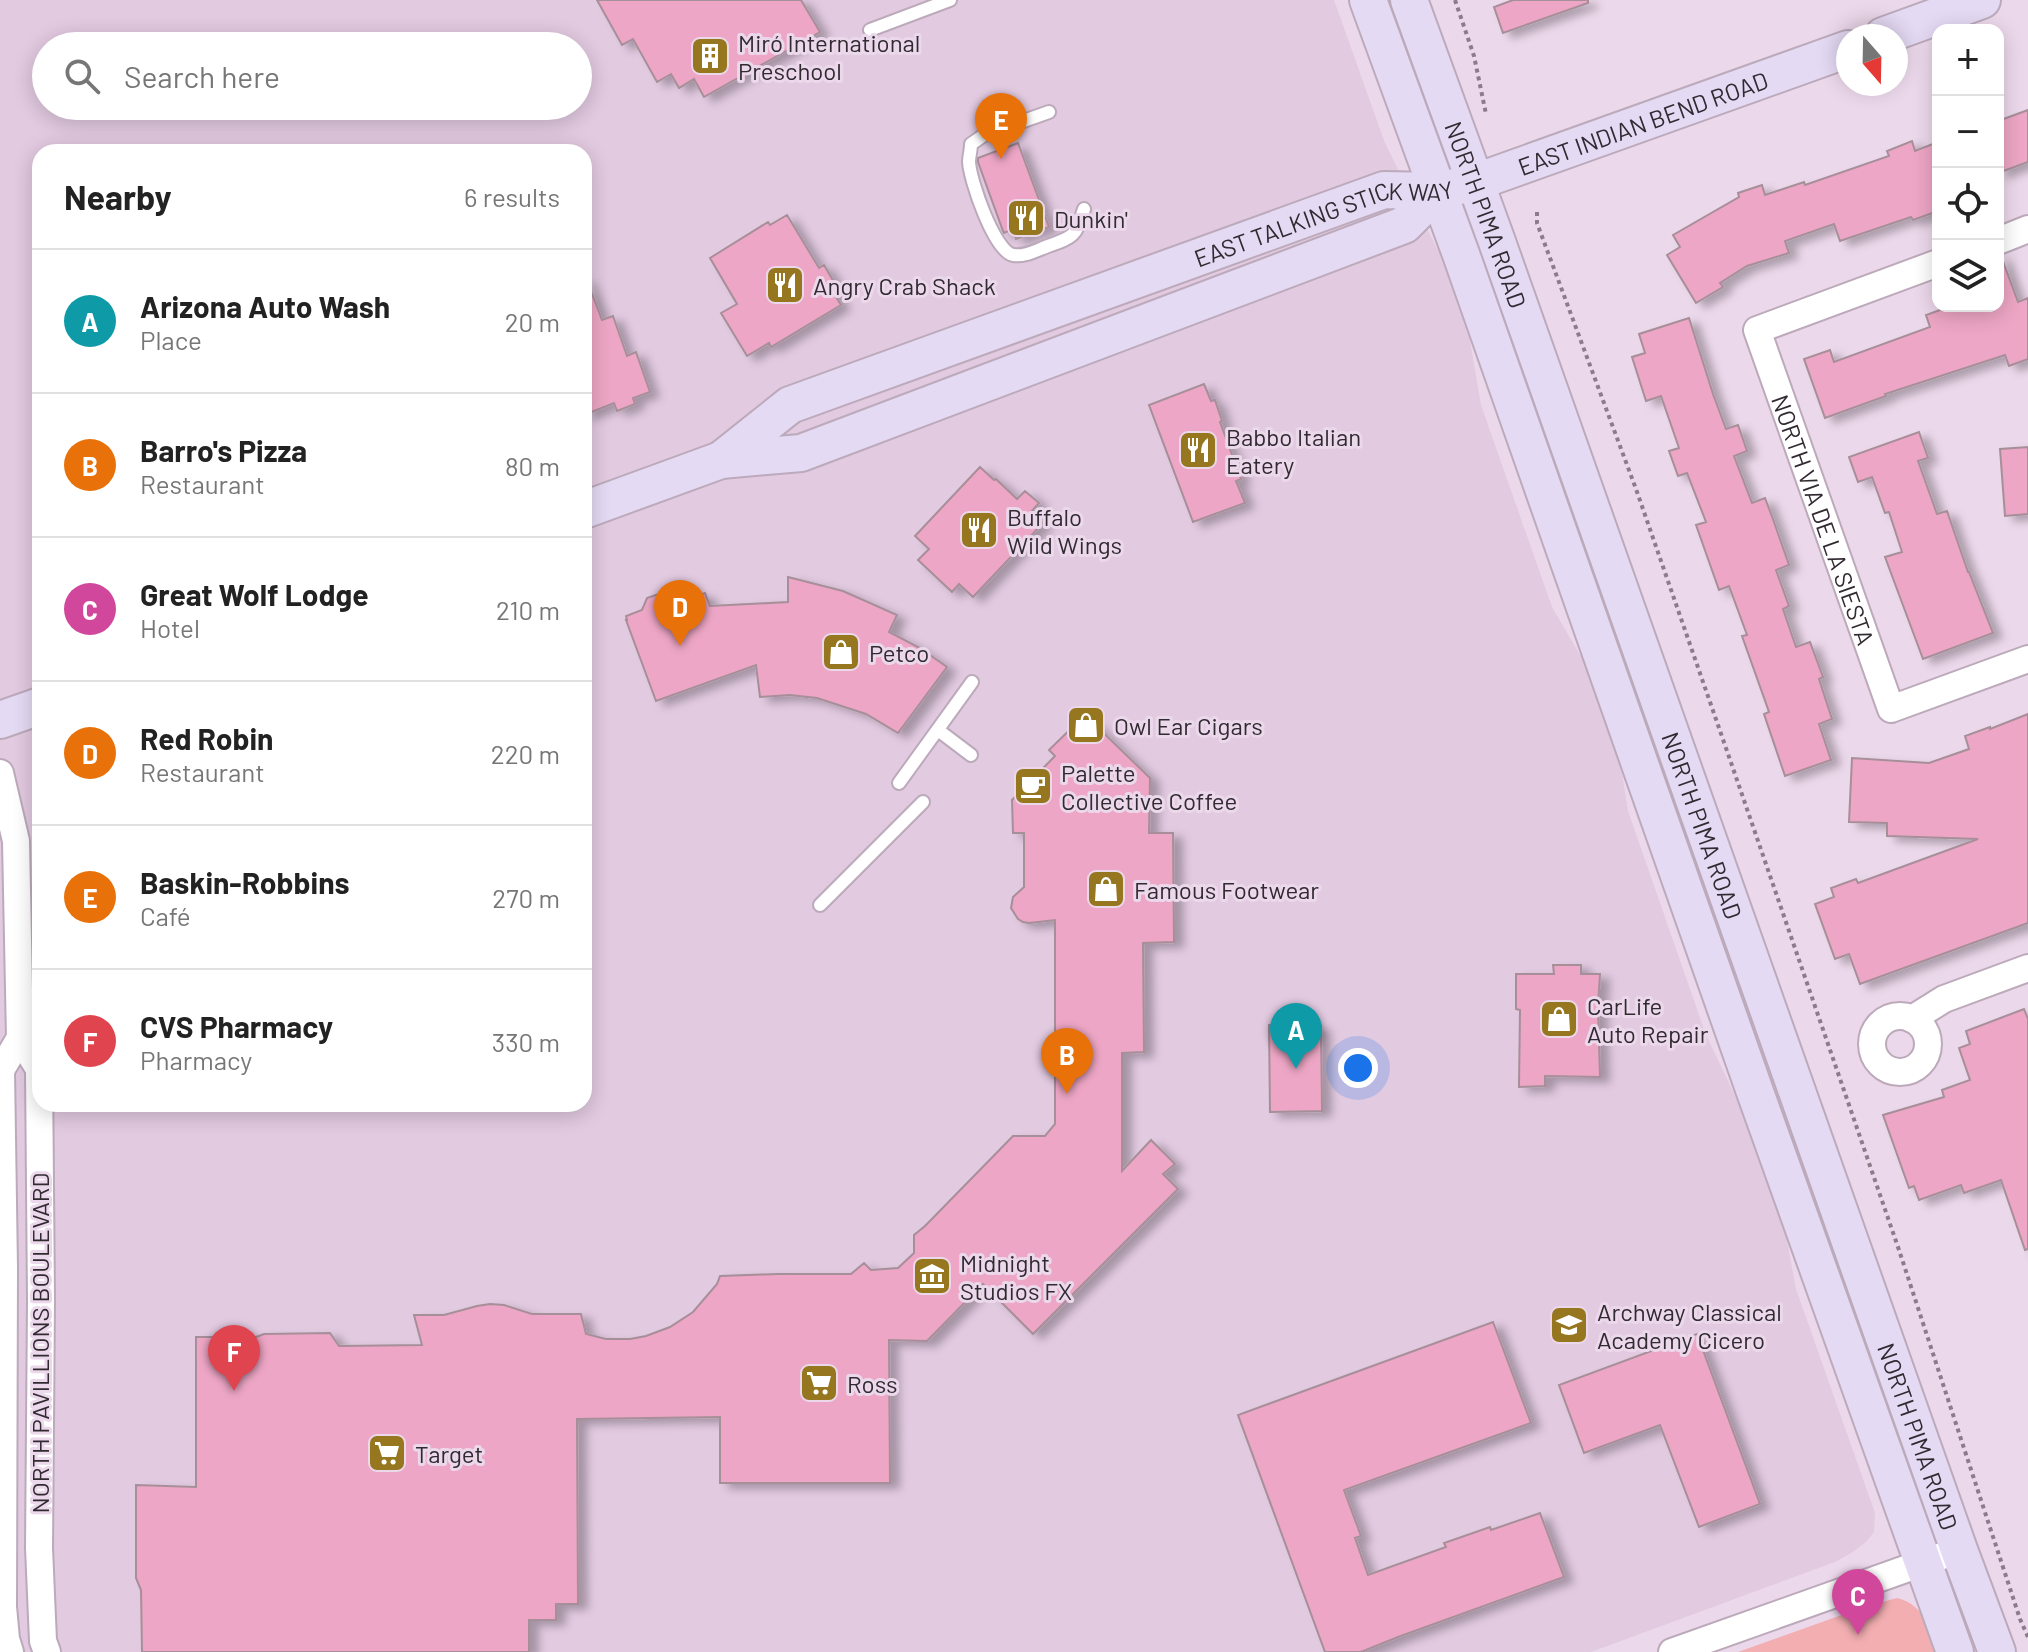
<!DOCTYPE html>
<html lang="en">
<head>
<meta charset="utf-8">
<style>
  :root { --surface:#fff; --page:#f2f2f2; --text:#222; --muted:#767676; --line:#e0e0e0; --accent:#96771f }
  body { margin:0; font-family:Barlow,sans-serif; background:var(--page); color:var(--text) }
  .controls { position:absolute; right:24px; top:24px; display:grid; overflow:hidden; border-radius:16px; box-shadow:0 4px 20px #0003 }
  .controls button { width:72px; height:72px; display:grid; place-items:center; padding:0; border:0; border-bottom:2px solid var(--line); background:var(--surface); color:var(--text); font:40px sans-serif }
  .compass { position:absolute; left:1836px; top:24px; width:72px; height:72px; border-radius:50%; background:var(--surface); box-shadow:0 4px 20px #0003; rotate:160deg }
  .you { position:absolute; left:1358px; top:1068px; width:28px; height:28px; margin:-20px; border:6px solid #fff; border-radius:50%; background:#1a73e8; box-shadow:0 0 0 12px #1a73e833 }
  .badge { display:grid; place-items:center; width:52px; height:52px; border-radius:50%; background:var(--accent); color:#fff; font-size:26px; font-weight:700 }
  .pin { position:absolute; translate:-50% -66px; filter:drop-shadow(0 2px 4px #0008) }
  .pin::after { content:''; position:absolute; top:42px; width:28px; height:24px; background:inherit; clip-path:polygon(0 0,100% 0,50% 100%) }
  .list { margin:0; padding:0; list-style:none }
  h2 { display:flex; justify-content:space-between; align-items:center; height:104px; margin:0; padding:0 32px; font-size:34px }
  h2 small { font-size:26px; font-weight:400; color:var(--muted) }
  .list li { display:grid; grid-template-columns:52px 1fr auto; gap:24px; align-items:center; box-sizing:border-box; height:144px; padding:0 32px; border-top:2px solid var(--line) }
  .list b { display:block; font-size:30px; white-space:nowrap }
  .list p { margin:0; font-size:26px; white-space:nowrap; color:var(--muted) }
  .list em { font-size:26px; font-style:normal; color:var(--muted) }
  .icon { flex:none; width:44px; height:44px; fill:none; stroke:currentColor; stroke-width:2; stroke-linecap:round; stroke-linejoin:round }
  .map { position:relative; flex:none; width:2028px; height:1652px; overflow:hidden }
  .search { position:absolute; background:var(--surface); box-shadow:0 4px 20px #0003; left:32px; top:32px; width:560px; height:88px; display:flex; align-items:center; gap:20px; box-sizing:border-box; padding:0 28px; border-radius:44px; color:var(--muted); font-size:30px }
  .panel { position:absolute; background:var(--surface); box-shadow:0 4px 20px #0003; left:32px; top:144px; width:560px; height:968px; border-radius:24px }
  .map>svg:first-child { display:block }
  .built { fill:#e2cae1; fill-rule:evenodd }
  .green { fill:#f2aeb1 }
  .building { fill:#eda6c5; stroke:#a78f99; stroke-width:2; filter:url(#shadow) }
  .lines { fill:none; stroke-linecap:round; stroke-linejoin:round }
  .service-casing { stroke:#bcaabb; stroke-width:16 }
  .minor-casing { stroke:#bcaabb; stroke-width:30 }
  .secondary-casing { stroke:#bcaabb; stroke-width:40 }
  .path { stroke:#8a7d89; stroke-width:4; stroke-dasharray:4 4; stroke-linecap:butt }
  .service { stroke:#fff; stroke-width:12 }
  .minor { stroke:#fff; stroke-width:26 }
  .secondary { stroke:#e5daf4; stroke-width:36 }
  .labels { text-anchor:middle; dominant-baseline:central; stroke-width:6; stroke-linejoin:round; paint-order:stroke }
  .poi-label { font-size:24px; fill:#312a31; stroke:#ecd8eb; text-anchor:start }
  .street-label { font-size:24px; fill:#312a31; stroke:#ecd8eb }
</style>
</head>
<body>
<div class="map">
<svg width="2028" height="1652" viewBox="0 0 2028 1652">
  <defs>
    <filter id="shadow"><feDropShadow dx="9" dy="5" stdDeviation="4" flood-color="#0004"/></filter>
  </defs>
  <rect width="100%" height="100%" fill="#ecd8eb"/>
  <path class="built" d="M0 0H1334L1385 143 1449 273 1465 311 1481 405 1552 607 1596 682 1618 748 1628 811 1706 1035 1758 1143 1784 1225 1796 1289 1875 1513 1874 1532 1867 1541 1853 1552 1835 1562 1591 1652H0ZM46 46H578V106H46ZM40 152H584V1104H40Z"/>
  <path class="green" d="M1897 1598C1925 1605 1928 1628 1937 1652H1738L1864 1607Z"/>
  <path class="building" d="M597 0H801L820 32 704 97 694 79 679 88 671 74 657 82 633 39 622 45Z
    M1513 0H1588V3L1503 33 1494 7Z
    M2028 110V162L1998 173V121Z
    M1912 141 1915 151 1938 142V211L1913 220 1911 217 1840 241 1834 224 1785 241 1789 253 1747 266 1720 283 1723 287 1696 303 1667 255 1680 247 1673 235 1739 197 1738 193 1762 185 1765 195 1804 182 1805 185 1889 156 1887 151Z
    M1018 143 1049 227 1016 239 1013 229 1004 233 1003 231 978 162V158Z
    M787 215 819 268 824 265 838 289 833 292 841 305 771 347 769 343 747 356 721 313 737 304 710 258 768 222 770 225Z
    M2001 256 2018 302 2028 298V359L2009 366 2005 355 1885 394 1886 396 1825 418 1804 359 1830 350 1834 362 1930 327 1926 315 1951 306H1998V257Z
    M584 278H586L602 320 613 316 627 356 636 352 650 392 633 398 635 404 617 411 614 403 584 415Z
    M1689 318 1713 394 1726 429 1738 425 1747 451 1734 456 1752 503 1765 498 1774 522 1789 565 1776 570 1789 606 1783 609 1796 647 1810 642 1823 677 1819 679 1832 719 1819 724 1831 760 1785 776 1764 714 1769 712 1742 636 1747 635 1729 586 1719 590 1696 525 1706 522 1687 473 1678 476 1669 451 1679 448 1661 396 1646 401 1632 357 1645 353 1639 334Z
    M1204 384 1211 401 1215 400 1222 421 1220 422 1241 479 1236 481 1245 503 1193 522 1149 405Z
    M1919 432 1928 458 1918 461 1937 514 1947 511 1968 572H1969L1993 633 1923 659 1885 557 1902 552 1889 512 1885 513 1872 477 1858 482 1849 457Z
    M2028 447V514L2005 516 2000 449Z
    M980 467 994 480 996 479 1017 499 1025 491 1039 503 1031 512 1043 523 973 597 959 584 952 592 918 560 929 549 915 536Z
    M788 577 843 591 897 615 889 632 920 648 947 667 898 733 866 714 817 698 790 695 760 697 756 665 656 701 626 620H627L626 616 642 610 647 598 676 588 694 597 705 593 710 606 788 602Z
    M2028 714V923L1860 984 1849 954 1835 959 1815 904 1834 897 1831 888 1856 879 1858 883 1978 839 1887 836V823L1849 822 1852 758 1929 763 1969 749 1965 736 1990 727V729Z
    M1085 715 1150 778 1149 833H1173L1174 942 1143 943 1144 1052 1122 1053V1171L1151 1140 1175 1164 1163 1174 1178 1189 1033 1334 983 1284 927 1341 889 1340 890 1483H720V1417L577 1419 578 1604H556V1620H529V1652H142L141 1590 136 1578V1485L196 1487V1337H256L264 1334 330 1333 339 1346 422 1345 414 1315H444L477 1306 490 1304 504 1305 532 1314H581L586 1334 606 1339H630L646 1336 670 1327 693 1312 717 1284 720 1276 779 1274H851L864 1263 871 1270 898 1268 914 1253V1235L925 1226 1013 1136H1045L1055 1124V920L1029 923 1023 922 1018 919 1011 908 1013 897 1024 887V833H1013L1012 800 1055 756 1049 750Z
    M1553 965H1581V974H1600L1598 1006 1600 1077 1545 1076V1086L1519 1087 1520 1010 1516 1009V974H1554Z
    M2024 1009 2028 1019V1249L2025 1250 2001 1180 1964 1193 1961 1185 1919 1200 1914 1186 1909 1188 1883 1115 1944 1097 1942 1090 1970 1080 1959 1048 1970 1044 1966 1031Z
    M1269 1025 1321 1026 1322 1111 1270 1112Z
    M1493 1322 1531 1423 1344 1490 1361 1536 1355 1538 1368 1575 1446 1547 1444 1543 1490 1527 1491 1530 1540 1513 1564 1577 1398 1637 1361 1652H1325L1238 1415Z
    M1697 1334 1760 1504 1699 1527 1660 1425 1584 1453 1559 1385Z"/>
  <g class="lines">
    <defs>
      <path id="service" d="M870 30 950 0
        M1049 112 984 135 971 144C971 150 969 157 969 162 970 180 994 251 1013 255 1025 257 1037 250 1048 246 1074 237 1076 236 1084 209
        M938 730 971 755
        M899 783 972 682
        M820 905 923 802"/>
      <g id="minor">
        <path d="M1998 241 2028 229"/>
        <path id="s1" d="M1938 263 1757 330 1891 709 2028 659"/>
        <path d="M0 773 16 841 20 1038 39 1069 41 1301 39 1548 43 1641 47 1652"/>
        <circle cx="1900" cy="1044" r="28"/>
        <path d="M1912 1019 1944 999 2028 968"/>
        <path d="M10 1652 6 1639 3 1607 4 1268 1 1070 20 1038"/>
        <path d="M1672 1652 1959 1550"/>
      </g>
      <g id="secondary">
        <path d="M1368 0 1462 257 1754 1089 1955 1652"/>
        <path id="s2" d="M1409 0 1496 239 1959 1550 1997 1652"/>
        <path d="M1883 36 1982 0"/>
        <path id="s3" d="M721 460 790 405 1384 190 1438 191 1476 182 1848 49"/>
        <path d="M584 510 721 460 801 453 1404 225 1438 191"/>
        <path d="M0 720 40 706"/>
      </g>
    </defs>
    <use href="#service" class="service-casing"/>
    <use href="#minor" class="minor-casing"/>
    <use href="#secondary" class="secondary-casing"/>
    <path class="path" d="M1455 0 1474 56 1486 114
      M1537 212V223L1636 489 1727 751 1899 1250 2020 1619 2028 1637"/>
    <use href="#service" class="service"/>
    <use href="#minor" class="minor"/>
    <use href="#secondary" class="secondary"/>
  </g>
  <defs>
    <symbol id="building-square" viewBox="-11 -11 22 22"><rect x="-9" y="-9" width="18" height="18" rx="4" fill="#96771f" stroke="#ecd8eb"/><path d="M-4-6H4V6H1V3H-1V6H-4ZM-2.5-4.3h1.7v1.8h-1.7ZM.8-4.3h1.7v1.8H.8ZM-2.5-1h1.7V.8h-1.7ZM.8-1h1.7V.8H.8Z" fill="#fff"/></symbol>
    <symbol id="restaurant-square" viewBox="-11 -11 22 22"><rect x="-9" y="-9" width="18" height="18" rx="4" fill="#96771f" stroke="#ecd8eb"/><path d="M-5-6h1v4h1v-4h1v4h1v-4h1v5L-1.5 .5V6h-2V.5L-5-1ZM5-6V6H3V1.5H1.5Q1.5-4 5-6Z" fill="#fff"/></symbol>
    <symbol id="shop-square" viewBox="-11 -11 22 22"><rect x="-9" y="-9" width="18" height="18" rx="4" fill="#96771f" stroke="#ecd8eb"/><path d="M-5-2.5h2.3a2.7 3.5 0 0 1 5.4 0H5L5.5 6h-11ZM-1.5-2.5h3a1.5 2.3 0 0 0-3 0Z" fill="#fff"/></symbol>
    <symbol id="cafe-square" viewBox="-11 -11 22 22"><rect x="-9" y="-9" width="18" height="18" rx="4" fill="#96771f" stroke="#ecd8eb"/><path d="M-5.5-4.5H6V0H3Q3 3.5 0 3.5H-2.5Q-5.5 3.5-5.5 0ZM3-3.2v2h1.7v-2ZM-6 4.5H4V6H-6Z" fill="#fff"/></symbol>
    <symbol id="museum-square" viewBox="-11 -11 22 22"><rect x="-9" y="-9" width="18" height="18" rx="4" fill="#96771f" stroke="#ecd8eb"/><path d="M0-6L6-3V-2H-6V-3ZM-5-1h2V3h-2ZM-1-1h2V3h-2ZM3-1h2V3H3ZM-6 4H6V6H-6Z" fill="#fff"/></symbol>
    <symbol id="school-square" viewBox="-11 -11 22 22"><rect x="-9" y="-9" width="18" height="18" rx="4" fill="#96771f" stroke="#ecd8eb"/><path d="M0-5L7-2L0 1L-7-2ZM-4 1L0 2.5L4 1V4Q0 6-4 4Z" fill="#fff"/></symbol>
    <symbol id="supermarket-square" viewBox="-11 -11 22 22"><rect x="-9" y="-9" width="18" height="18" rx="4" fill="#96771f" stroke="#ecd8eb"/><path d="M-6-5.5h2.5l.6 2H6L4.5 2H-2.5L-4.4-4H-6ZM-1.5 3.2a1.3 1.3 0 1 0 .1 0ZM3 3.2a1.3 1.3 0 1 0 .1 0Z" fill="#fff"/></symbol>
  </defs>
  <g fill-rule="evenodd">
    <use href="#building-square" x="688" y="34" width="44" height="44"/>
    <use href="#restaurant-square" x="1004" y="196" width="44" height="44"/>
    <use href="#restaurant-square" x="763" y="263" width="44" height="44"/>
    <use href="#restaurant-square" x="1176" y="428" width="44" height="44"/>
    <use href="#restaurant-square" x="957" y="508" width="44" height="44"/>
    <use href="#shop-square" x="819" y="630" width="44" height="44"/>
    <use href="#shop-square" x="1064" y="703" width="44" height="44"/>
    <use href="#cafe-square" x="1011" y="764" width="44" height="44"/>
    <use href="#shop-square" x="1084" y="867" width="44" height="44"/>
    <use href="#shop-square" x="1537" y="997" width="44" height="44"/>
    <use href="#museum-square" x="910" y="1254" width="44" height="44"/>
    <use href="#school-square" x="1547" y="1303" width="44" height="44"/>
    <use href="#supermarket-square" x="797" y="1361" width="44" height="44"/>
    <use href="#supermarket-square" x="365" y="1431" width="44" height="44"/>
  </g>
  <g class="labels">
    <g class="poi-label">
      <text x="738" y="42">Miró International<tspan x="738" dy="28">Preschool</tspan></text>
      <text x="1054" y="218">Dunkin'</text>
      <text x="813" y="285">Angry Crab Shack</text>
      <text x="1226" y="436">Babbo Italian<tspan x="1226" dy="28">Eatery</tspan></text>
      <text x="1007" y="516">Buffalo<tspan x="1007" dy="28">Wild Wings</tspan></text>
      <text x="869" y="652">Petco</text>
      <text x="1114" y="725">Owl Ear Cigars</text>
      <text x="1061" y="772">Palette<tspan x="1061" dy="28">Collective Coffee</tspan></text>
      <text x="1134" y="889">Famous Footwear</text>
      <text x="1587" y="1005">CarLife<tspan x="1587" dy="28">Auto Repair</tspan></text>
      <text x="960" y="1262">Midnight<tspan x="960" dy="28">Studios FX</tspan></text>
      <text x="1597" y="1311">Archway Classical<tspan x="1597" dy="28">Academy Cicero</tspan></text>
      <text x="847" y="1383">Ross</text>
      <text x="415" y="1453">Target</text>
    </g>
    <g class="street-label">
      <text stroke="none"><textPath href="#s3" startOffset="990">EAST INDIAN BEND ROAD</textPath></text>
      <text stroke="none"><textPath href="#s2" startOffset="228">NORTH PIMA ROAD</textPath></text>
      <text stroke="none"><textPath href="#s3" startOffset="654">EAST TALKING STICK WAY</textPath></text>
      <text stroke="none"><textPath href="#s1" startOffset="394">NORTH VIA DE LA SIESTA</textPath></text>
      <text stroke="none"><textPath href="#s2" startOffset="876">NORTH PIMA ROAD</textPath></text>
      <text transform="translate(39 1343) rotate(-90)">NORTH PAVILLIONS BOULEVARD</text>
      <text stroke="none"><textPath href="#s2" startOffset="1524">NORTH PIMA ROAD</textPath></text>
    </g>
  </g>
</svg>
<div class="controls">
<button>+</button>
<button>−</button>
<button><svg class="icon" aria-label="locate" viewBox="0 0 24 24"><circle cx="12" cy="12" r="6"/><path d="M12 2v4M12 18v4M2 12h4M18 12h4"/></svg></button>
<button><svg class="icon" aria-label="layers" viewBox="0 0 24 24"><path d="M12 4l9 5-9 5-9-5zM3 14l9 5 9-5"/></svg></button>
</div>
<svg class="compass" viewBox="-18 -18 36 36"><path d="M0-13l5 13h-10z" fill="#e53935"/><path d="M0 13l5-13h-10z" fill="#767676"/></svg>
<div class="you"></div>
<div class="pin badge" style="left:1296px;top:1069px;background:#0f9aa8">A</div>
<div class="pin badge" style="left:1067px;top:1094px;background:#e8710a">B</div>
<div class="pin badge" style="left:1858px;top:1635px;background:#d1479c">C</div>
<div class="pin badge" style="left:680px;top:646px;background:#e8710a">D</div>
<div class="pin badge" style="left:1001px;top:159px;background:#e8710a">E</div>
<div class="pin badge" style="left:234px;top:1391px;background:#e0444e">F</div>
<div class="search"><svg class="icon" aria-label="search" viewBox="0 0 24 24"><circle cx="10" cy="10" r="6"/><path d="M15 15l6 6"/></svg>Search here</div>
<section class="panel">
<h2>Nearby<small>6 results</small></h2>
<ul class="list">
<li><span class="badge" style="background:#0f9aa8">A</span><div><b>Arizona Auto Wash</b><p>Place</p></div><em>20 m</em></li>
<li><span class="badge" style="background:#e8710a">B</span><div><b>Barro's Pizza</b><p>Restaurant</p></div><em>80 m</em></li>
<li><span class="badge" style="background:#d1479c">C</span><div><b>Great Wolf Lodge</b><p>Hotel</p></div><em>210 m</em></li>
<li><span class="badge" style="background:#e8710a">D</span><div><b>Red Robin</b><p>Restaurant</p></div><em>220 m</em></li>
<li><span class="badge" style="background:#e8710a">E</span><div><b>Baskin-Robbins</b><p>Café</p></div><em>270 m</em></li>
<li><span class="badge" style="background:#e0444e">F</span><div><b>CVS Pharmacy</b><p>Pharmacy</p></div><em>330 m</em></li>
</ul>
</section>
</div>
</body>
</html>
